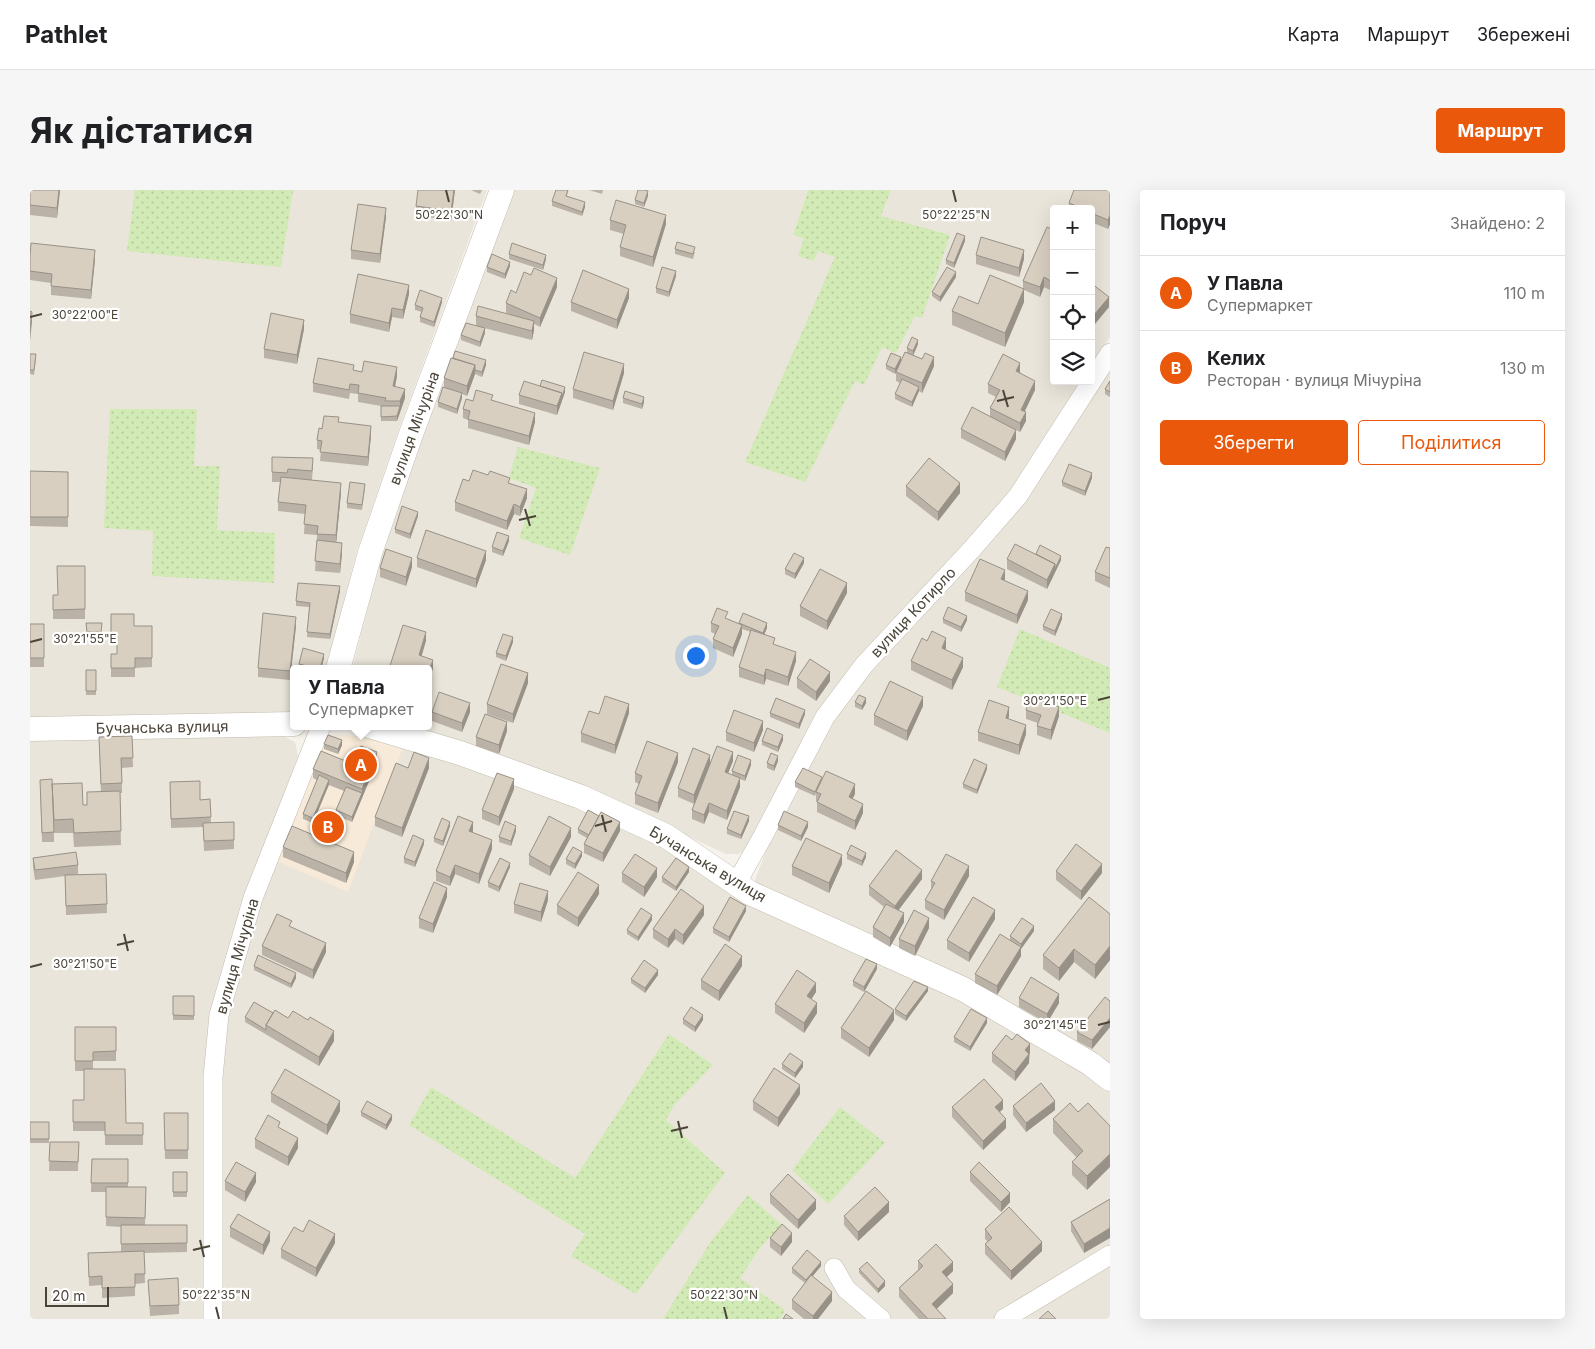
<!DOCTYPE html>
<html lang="uk">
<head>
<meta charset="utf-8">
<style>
  :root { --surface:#fff; --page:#f6f6f6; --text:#202124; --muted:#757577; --line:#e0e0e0; --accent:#ea580c }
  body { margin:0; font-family:Inter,sans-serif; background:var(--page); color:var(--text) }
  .controls { position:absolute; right:15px; top:15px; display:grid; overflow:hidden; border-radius:5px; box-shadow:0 5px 20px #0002 }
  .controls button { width:45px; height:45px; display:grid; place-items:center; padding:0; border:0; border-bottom:1px solid var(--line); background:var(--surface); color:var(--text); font:25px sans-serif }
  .scale { position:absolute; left:15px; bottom:12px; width:64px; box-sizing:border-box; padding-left:5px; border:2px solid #4b4439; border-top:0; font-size:14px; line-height:18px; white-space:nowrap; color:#4b4439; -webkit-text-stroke:4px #fff; paint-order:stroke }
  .you { position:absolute; left:665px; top:465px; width:18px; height:18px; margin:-12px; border:4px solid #fff; border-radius:50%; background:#1a73e8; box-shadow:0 0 0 8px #1a73e833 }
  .badge { display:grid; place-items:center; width:32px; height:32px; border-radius:50%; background:var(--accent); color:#fff; font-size:16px; font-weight:700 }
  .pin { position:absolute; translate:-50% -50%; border:2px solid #fff; box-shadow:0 1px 5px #0006 }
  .popup { position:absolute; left:260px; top:475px; width:142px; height:65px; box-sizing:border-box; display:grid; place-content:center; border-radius:5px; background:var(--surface); filter:drop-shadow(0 1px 4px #0005); font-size:16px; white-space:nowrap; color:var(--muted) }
  .popup b { font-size:19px; color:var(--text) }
  .popup::after { content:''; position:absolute; left:50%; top:100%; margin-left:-10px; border:10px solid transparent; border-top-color:var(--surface) }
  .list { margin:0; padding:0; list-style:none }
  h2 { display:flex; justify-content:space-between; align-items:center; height:65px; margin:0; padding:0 20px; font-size:21px }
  h2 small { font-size:16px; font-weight:400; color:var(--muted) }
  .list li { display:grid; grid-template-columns:32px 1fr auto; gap:15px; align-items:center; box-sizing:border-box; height:75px; padding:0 20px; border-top:1px solid var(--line) }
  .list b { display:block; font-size:19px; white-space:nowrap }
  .list p { margin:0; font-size:16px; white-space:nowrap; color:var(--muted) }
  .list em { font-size:16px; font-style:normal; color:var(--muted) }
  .actions { display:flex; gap:10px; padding:15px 20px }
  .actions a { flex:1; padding:11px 0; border:1px solid var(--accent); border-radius:5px; text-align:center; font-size:18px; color:var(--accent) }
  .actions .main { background:var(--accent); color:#fff }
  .icon { flex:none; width:28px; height:28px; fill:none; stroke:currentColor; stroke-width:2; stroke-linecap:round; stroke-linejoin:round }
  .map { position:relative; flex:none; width:1080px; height:1129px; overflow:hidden; border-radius:5px }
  header { display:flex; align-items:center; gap:30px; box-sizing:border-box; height:70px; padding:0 25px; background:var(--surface); border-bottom:1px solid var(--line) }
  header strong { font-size:24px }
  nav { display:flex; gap:28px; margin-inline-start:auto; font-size:18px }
  .intro { display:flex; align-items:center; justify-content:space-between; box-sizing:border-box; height:120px; padding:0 30px }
  h1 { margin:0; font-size:35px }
  .button { padding:12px 22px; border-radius:5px; background:var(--accent); color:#fff; font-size:18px; font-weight:700 }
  main { display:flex; gap:30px; padding:0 30px }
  aside { flex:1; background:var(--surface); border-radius:5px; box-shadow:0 5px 20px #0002 }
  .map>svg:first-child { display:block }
  .residential { fill:#eae5da }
  .commercial { fill:#f7ead8 }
  .green { fill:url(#green-dots) }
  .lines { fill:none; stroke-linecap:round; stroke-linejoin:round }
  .minor-casing { stroke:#c2bbae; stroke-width:20 }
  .tertiary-casing { stroke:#c2bbae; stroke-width:25 }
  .minor { stroke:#fff; stroke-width:19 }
  .tertiary { stroke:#fff; stroke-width:24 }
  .wall { fill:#bab2a6 }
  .shaded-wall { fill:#979187 }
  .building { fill:#d8cfc1; stroke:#979187 }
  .ticks { fill:none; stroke:#4b4439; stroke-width:2 }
  .labels { text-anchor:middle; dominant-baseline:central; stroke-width:4.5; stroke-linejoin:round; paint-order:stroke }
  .street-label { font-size:15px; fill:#4b4439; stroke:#fff }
  .ticks-label { font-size:12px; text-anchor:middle; fill:#4b4439; stroke:#fff; stroke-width:4.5; stroke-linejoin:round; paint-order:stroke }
</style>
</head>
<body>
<header>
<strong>Pathlet</strong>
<nav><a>Карта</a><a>Маршрут</a><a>Збережені</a></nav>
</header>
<div class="intro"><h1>Як дістатися</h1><a class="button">Маршрут</a></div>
<main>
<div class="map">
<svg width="1080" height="1129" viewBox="0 0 1080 1129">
  <defs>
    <pattern id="green-dots" width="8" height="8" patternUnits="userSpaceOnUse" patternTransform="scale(1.25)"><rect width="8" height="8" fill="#d2eab5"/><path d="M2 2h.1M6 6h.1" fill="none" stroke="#b6ca9c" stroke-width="1.8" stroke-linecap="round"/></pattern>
  </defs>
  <rect width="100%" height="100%" fill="#f6f3ec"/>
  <path class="residential" d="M0 0H457L369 239 327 361 296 479H264L263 524 0 529Z
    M482 0H778L763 45 774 49 784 71 794 41 851 25 861 0H1080V147L1061 177V19H1024V191H1053L982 301 869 427 719 656 709 664H696L642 639 379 536H398V479H322L351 367 389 248Z
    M1080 178V877L723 695 741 648 802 530Z
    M251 545 265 552 268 566 215 706 181 823 175 1129H0V548Z
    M306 545 326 546 374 555 548 614 927 806 1054 881 1080 902V1059L964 1129H861L823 1096 842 1129H191L192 887 197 826 231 710 296 548Z
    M1080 1070V1129H982Z"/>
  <path class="commercial" d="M306 545 326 546 374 555 318 702 247 671 296 548Z"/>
  <path class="green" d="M105 0H263L251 77 97 61Z
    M778 0H861L851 26 920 45 892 128 885 126 866 163 852 157 834 195 825 191 775 292 715 272 805 67 788 61 784 71 768 66 774 49 763 45Z
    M80 219H167L164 276H190L187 340 245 343 244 393 122 386 123 341 74 338Z
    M488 257 570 278 540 365 489 348 506 298 479 288Z
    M990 439 1080 478V543L967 497Z
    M639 844 683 875 644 915 636 930 695 983 606 1104 541 1066 555 1044 379 935 401 897 545 988Z
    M810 917 855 953 798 1014 762 980Z
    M718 1005 752 1035 732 1055 710 1088 755 1120 750 1129H633L681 1051Z"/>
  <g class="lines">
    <defs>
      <path id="minor" d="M706 694 733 646 795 527 834 475 942 359 988 306 1080 163
        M804 1078 816 1099 851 1129
        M183 1129V887L189 825 223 708 291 536
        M974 1129 1080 1065"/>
      <path id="tertiary" d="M308 479 340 363 381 244 472 0
        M339 536 430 563 551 607 636 646 720 703 933 799 1061 874 1080 889
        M0 539 264 534"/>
    </defs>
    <use href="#minor" class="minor-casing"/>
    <use href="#tertiary" class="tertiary-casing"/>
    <use href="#minor" class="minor"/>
    <use href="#tertiary" class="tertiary"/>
  </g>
  <path class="wall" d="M0 0H30L27 28 0 25Z
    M425 0 421 31 386 25V16Z
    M441 0H452L450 4Z
    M538 0 537 6 555 17 552 26 522 16V11Z
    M559 0H573L572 4Z
    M1080 0V34L1078 39 1061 32V19H1039V13Z
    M618 6 614 17 605 14V10Z
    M356 27 350 73 321 69V60Z
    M580 30 636 34 623 77 590 66V57L594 44 580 40Z
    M1024 40V102L1014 97 1010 107 994 100V112L975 157 922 135V121L948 114 993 99V91Z
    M935 51 924 78 916 74V70Z
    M645 59 665 62 663 69 645 64Z
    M479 64 516 69 513 80 479 69Z
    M946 65 994 69 989 87 946 74Z
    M0 66 65 69 61 109 21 105V93L0 90Z
    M480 76 475 89 457 82V77Z
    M646 86 639 107 626 103V98Z
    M926 87 910 112 902 106V102Z
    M1061 93 1079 117 1064 135 1061 132Z
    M527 97 510 137 504 134V140L502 150 450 137 455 143 450 157 431 150V145L446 136V126L480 124 476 123V113L486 103Z
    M379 104 373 129 362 127 359 142 320 133V124Z
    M599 108 587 139 541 121V112Z
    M412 112 404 137 390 132V127L392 122 385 120V115Z
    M274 139 267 174 234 168V159Z
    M888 154 883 165 904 176 892 203 889 201 882 217 865 209V204L870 193 866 191V182L865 184 856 179V175L871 171 877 162V158Z
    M0 164 6 169 4 185 0 184Z
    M456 175 452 187 445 184 437 206 432 204V208L427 224 408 217V212L414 197V188Z
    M324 181 367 186 365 197 375 208 367 231H351V216L328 212V204L320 203 319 209 283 202V193Z
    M990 182 1005 200 994 222 996 231 990 242 986 240V249L975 271 931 248V239L960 226V218L966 207 958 203V194Z
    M594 183 583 220 543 208V199Z
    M1080 191V207L1075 204V199Z
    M510 196 535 202 527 225 489 214V205Z
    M593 208 614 212 612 219 593 213Z
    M443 211H463L505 232 499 255 438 238V230L433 228V219Z
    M309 232 341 245 338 276 290 271 291 260 287 259V250L292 239Z
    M242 267 283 277 282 290 311 303 306 353 312 363 310 383 285 381 287 345 274 344 275 324 248 321V312L250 292H242Z
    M0 281 38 282V337L0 336Z
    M1062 288 1055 306 1032 296V292Z
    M480 293 497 308 490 326 484 324 477 340 425 321V312Z
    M876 296 930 303 908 331 876 306Z
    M335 298 332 320 317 318V313Z
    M388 326 380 349 365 343V339Z
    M479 351 473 366 462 362V357Z
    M1080 358V398L1065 391V382Z
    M1006 364 1031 370 1017 399 977 379V369Z
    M387 368 456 370 446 398 387 377Z
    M774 373 765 389 755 384V379Z
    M55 376V429H23V405H28Z
    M382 377 376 396 350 387V378Z
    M975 389 974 391 998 410 987 434 935 411V402Z
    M310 401 300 449 277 447 279 417 266 416V411Z
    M817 403 797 440 770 426V416Z
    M81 424 104 436H122V477L105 478V487H81V464H87V452H81Z
    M698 429 709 434V433L737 438 734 445 745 455 766 471 758 496 736 489 734 495 709 487V477L721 442 712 439V444L703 467 683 458V449L685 444 681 442V433Z
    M913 429 937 430 931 442 913 433Z
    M1032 429 1025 446 1013 440V436Z
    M56 433H72L71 446H57Z
    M0 434H14V477H0Z
    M266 436 260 490 228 487V478Z
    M897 451 916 458V460L933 477 922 500 881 480V471Z
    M483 452 476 471 466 467V463Z
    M294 468 291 479 269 478V474Z
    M56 480H66V505H56Z
    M767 488 800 491 786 511 767 498Z
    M498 493 483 533 457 524V514Z
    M825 512 836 513 832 520 825 517Z
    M893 516 877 551 844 535V525Z
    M996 520 1029 526 1021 550 1007 545V536L1008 533 996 529Z
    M402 522H440L432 542 402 531Z
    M599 523 585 564 551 552V543L569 524Z
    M740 523 775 524 769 539 740 527Z
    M979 526 978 529 996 544 989 565 948 551V542Z
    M733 540 724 562 696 551V542Z
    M477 541 469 564 446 556V547Z
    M102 546 103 577 92 578V603H90L91 655 44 657 43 643H24V652H12L10 599 22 601 53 615H57V602H71L69 556Z
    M753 550 748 562 732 555V551Z
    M294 554 312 555 308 564 294 559Z
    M703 571 698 583 702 585V581L721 575 715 591 710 589V597L697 630 679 622 674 634 662 629V620L664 614 648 607V598L680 573Z
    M748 571 744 581 737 578V573Z
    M347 572 322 632 306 625V620L314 601 299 595 283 633 273 629V624L287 590 283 588V579Z
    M648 572 628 623 605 614V604L609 594 605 592V583Z
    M378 578H399L372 647 345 636V627Z
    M957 579 947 604 933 598V594Z
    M792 589 825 604 822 608 833 623 825 640 787 622V612L786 611V604L785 606 765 597V592Z
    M140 592 170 610 180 609 181 633 204 632V659L174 661 173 637 141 638Z
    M484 599 469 636 452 629V620Z
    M719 631 711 649 697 644V639Z
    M748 635 778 637 771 651 748 640Z
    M420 636 413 656 404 652V648Z
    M548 639 590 641 573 672 554 663V654L557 648 548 643Z
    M443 641 442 642 462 659 449 694 425 684 420 696 406 691V681Z
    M486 641 481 656 469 652V647Z
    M541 647 520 686 499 675V665Z
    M394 654 385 677 374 673V668Z
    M253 657 324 672 316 693 253 667Z
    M817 664 836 667 832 676 817 669Z
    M552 666 545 679 536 674V669Z
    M3 668 48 675V684L42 685 76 684 77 723 36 725 35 686 5 690 3 677Z
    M812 674 799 703 762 685V676Z
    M480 677 469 702 458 697V692Z
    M1026 681 1072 683 1051 710 1026 690Z
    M659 682 646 701 632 692V687Z
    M592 683 627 687 614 707 592 692Z
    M939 686 914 730 895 719V710L901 700V691Z
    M892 689 868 720 874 732 860 757 843 747V737L854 717 839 705V696Z
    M569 704 548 737 527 724V715Z
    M417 707 403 743 389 738V728Z
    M518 710 511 732 484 723V714Z
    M716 721 699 752 683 743V738Z
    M1080 724V770L1065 789 1044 772 1029 791 1013 779V765Z
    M674 725 653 755 645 749 638 758 623 748V739Z
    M965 729 939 772 917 759V750Z
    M622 730 608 751 597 744V740Z
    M262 737 296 762 283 789 232 765V756Z
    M899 738 885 766 869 758V749Z
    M1004 741 991 759V758V766L967 805 945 793V784L980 750V746Z
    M224 776 266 788 261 798 224 780Z
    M712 776 689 811 671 799V790Z
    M847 779 834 802 823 796V791Z
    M628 785 615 803 601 793V789Z
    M898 801 876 831 865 824V819Z
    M786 802 781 809 787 823 774 843 745 823V814Z
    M143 806H164V830H143Z
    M989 808 1029 813 1017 833 989 817Z
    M1080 811V837L1062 859 1047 851V842Z
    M243 823 258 828 304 851 289 876 215 832V827Z
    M653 829 673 830 665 842 653 834Z
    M864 830 839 867 811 848V838Z
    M957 833 940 861 924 852V847Z
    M45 837H86V871H63V879L96 933H113V955H75V941H43V910H54V881H45Z
    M962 863H1000L999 873 985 891 962 872Z
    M752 874 773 877 765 888 752 879Z
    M241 903 310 921 297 945 241 912Z
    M770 904 748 937 723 920V911Z
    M1058 913 1057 1000 1042 985V972L1047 968 1023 943V929L1048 922Z
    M983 916 1025 920 996 942 983 925Z
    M922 917 973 919 970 922 976 938 953 960 922 927Z
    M331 922 362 930 356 940 331 926Z
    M134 923H158V969H135Z
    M0 932H19V953H0Z
    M250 938 268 958 258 976 225 958V949Z
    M20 952H49L48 981H19Z
    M62 969H98V997H116L115 1035H157V1062L114 1063 115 1093 105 1094V1106L72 1108V1095L59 1096 58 1063 91 1062V1037L76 1036V1002H61Z
    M143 982H157V1007H143Z
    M940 982 980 1012 971 1022 940 991Z
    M195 991 226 992 215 1012 195 1000Z
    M740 1004 786 1019 768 1039 740 1013Z
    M1080 1009 1054 1063 1041 1041V1032Z
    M859 1022 828 1051 814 1035V1026Z
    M200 1037 240 1051 233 1065 200 1047Z
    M955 1039 1012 1061 981 1090 955 1064V1054L958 1052 955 1049Z
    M273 1042 305 1053 286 1087 251 1068V1059Z
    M740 1048 762 1052 751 1066 740 1057Z
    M888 1071 923 1081 917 1087 923 1103 907 1119 916 1129H889L869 1107V1098L888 1080Z
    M791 1076 782 1087 802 1111 788 1129H774L762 1119V1110L775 1093 762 1083V1078Z
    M829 1079 855 1096 848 1103 829 1083Z
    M118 1090 149 1115V1124L120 1126Z"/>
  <path class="shaded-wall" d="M29 0H30L27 28V18Z
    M424 0H425L421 31V21Z
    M618 1V6L614 17V13Z
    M555 12V17L552 26V22Z
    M356 18V27L350 73V64Z
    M636 25V34L623 77V67Z
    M1080 25V34L1078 39V30Z
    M935 46V51L924 78V73Z
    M65 60V69L61 109V100Z
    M994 60V69L989 87V78Z
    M516 65V69L513 80V75Z
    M480 72V76L475 89V84Z
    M646 81V86L639 107V102Z
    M926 82V87L910 112V107Z
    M1014 87V97L1010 107V97Z
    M527 88V97L510 137V128Z
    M379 95V104L373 129V120Z
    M599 99V108L587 139V130Z
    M994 99V112L975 157V143Z
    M1079 107V117L1064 135V125Z
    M412 108V112L404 137V132Z
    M362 118V127L359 142V133Z
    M2 122V131L0 151V142Z
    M274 130V139L267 174V165Z
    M504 131V140L502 150V141Z
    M455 138V143L450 157V152Z
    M1065 140V150L1061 156V147Z
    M888 150V154L883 166V161Z
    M871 167V172L865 184V179Z
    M904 167V176L892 203V193Z
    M456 170V175L452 187V182Z
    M990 173V182L986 190V181Z
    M594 174V183L583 220V211Z
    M445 175V184L437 206V196Z
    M367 177V186L363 206V196Z
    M1005 191V200L991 229V220Z
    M535 197V202L527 225V216L532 203Z
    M889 197V201L882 217V212Z
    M375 199V208L367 231V226L370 216V211Z
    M432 203V208L427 224V219Z
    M614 207V212L612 219V214Z
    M996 222V231L990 242V233Z
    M505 223V232L499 255V246Z
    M341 236V245L338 276V267Z
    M986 240V249L975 271V262Z
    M1062 283V288L1055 306V301Z
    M311 293V303L306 355V345Z
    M930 293V303L908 331V322Z
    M497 299V308L490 326V317Z
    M484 314V324L477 340V331Z
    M388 322V326L380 349V344Z
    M479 346V351L473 366V361Z
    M312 353V363L310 383V374Z
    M456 361V370L446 398V389Z
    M1031 366V370L1017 399V390L1025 374Z
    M382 368V377L376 396V387Z
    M774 368V373L765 389V384Z
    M975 380V389L971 398V389Z
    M817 393V403L797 440V431Z
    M310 396V401L300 449V444Z
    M998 401V410L987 434V425Z
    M1032 424V429L1025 446V441Z
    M937 426V430L931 442V437Z
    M266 427V436L260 490V481Z
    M737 433V438L733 447V443Z
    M712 435V444L703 467V458Z
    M396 442V451L389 475V465Z
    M483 447V452L476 471V466Z
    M916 448V458L912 467V458Z
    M766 462V471L758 496V487Z
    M294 464V468L291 479H290Z
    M933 468V477L922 500V490Z
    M403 470V479L398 492V483Z
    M736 479V489L734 495V486Z
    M800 482V491L786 511V502Z
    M498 483V493L483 533V524Z
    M893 507V516L877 551V541Z
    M836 508V513L832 520V516Z
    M440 513V522L432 542V533Z
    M599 514V523L585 564V555Z
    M979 517V526L976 538V528Z
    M1029 517V526L1021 550V540Z
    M775 520V524L769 539V534Z
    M733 531V540L724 562V553Z
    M477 532V541L469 564V555Z
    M996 535V544L989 565V555Z
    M753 545V550L748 562V557Z
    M312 550V555L308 564V559Z
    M347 562V572L322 632V627L332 603V599Z
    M703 562V571L695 591V582Z
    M648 563V572L628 623V613Z
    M680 565V574L664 614V605Z
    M748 566V571L744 581V576Z
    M399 568V578L372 647V638Z
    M721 570V575L715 591V586Z
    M957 575V579L947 604V600Z
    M710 588V597L697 630V621Z
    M484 589V599L469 636V627Z
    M299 590V594L283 633V628Z
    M825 594V604L819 616V607Z
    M679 613V622L674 634V625Z
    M833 614V623L825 640V631Z
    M719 626V631L711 649V645Z
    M420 632V636L413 656V651Z
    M443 632V641L439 650V641Z
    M590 632V641L573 672V663Z
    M778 632V637L771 651V646Z
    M486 636V641L481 656V651Z
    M541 638V647L520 686V677Z
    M394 650V654L385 677V672Z
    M462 650V659L449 694V684Z
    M324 662V672L316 693V683Z
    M552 662V666L545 679V674Z
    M836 663V667L832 676V671Z
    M812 665V674L799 703V693Z
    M480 673V677L469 702V697Z
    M1072 674V683L1051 710V701Z
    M425 675V684L420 696V687Z
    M939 676V686L914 730V720Z
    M659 677V682L646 701V697Z
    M627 678V687L614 707V697Z
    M892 680V689L865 725V716Z
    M569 695V704L548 737V728Z
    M417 698V707L403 743V734Z
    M518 701V710L511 732V722Z
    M674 716V725L653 755V745Z
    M716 716V721L699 752V747Z
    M965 720V729L939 772V763Z
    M874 723V732L860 757V748Z
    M622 725V730L608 751V747Z
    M899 728V738L885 766V756Z
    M1004 736V741L991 759V754Z
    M645 739V749L638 758V749Z
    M296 753V762L283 789V780Z
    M1080 756V770L1065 789V775Z
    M991 757V766L967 805V796Z
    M1044 759V772L1029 791V778Z
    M712 766V776L689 811V801Z
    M847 774V779L834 802V797Z
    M628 780V785L615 803V798Z
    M266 783V788L261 798V794Z
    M786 793V802L777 816V806Z
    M898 797V801L876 831V826Z
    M1029 804V813L1017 833V824Z
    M787 813V823L774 843V833Z
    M864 820V830L839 867V858Z
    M673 825V830L665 842V837Z
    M957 828V833L940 861V857Z
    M1080 828V837L1062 859V850Z
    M304 841V851L289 876V867Z
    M1000 854V863L995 869V860Z
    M999 864V873L985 891V882Z
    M773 872V877L765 888V883Z
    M770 895V904L748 937V928Z
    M973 910V919L965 926V917Z
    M310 911V921L297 945V935Z
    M1025 911V920L996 942V933Z
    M362 925V930L356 940V935Z
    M976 929V938L953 960V951Z
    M268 948V958L258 976V967Z
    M1080 964V977L1057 1000V986Z
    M226 983V992L215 1012V1002Z
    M980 1003V1012L971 1022V1012Z
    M786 1010V1019L768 1039V1030Z
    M859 1012V1022L828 1051V1042Z
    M1080 1038V1048L1054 1063V1054Z
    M240 1042V1051L233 1065V1055Z
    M762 1043V1052L751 1066V1057Z
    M305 1044V1053L286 1087V1078Z
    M1012 1052V1061L981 1090V1081Z
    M791 1072V1076L776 1094V1090Z
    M923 1072V1081L912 1091V1082Z
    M855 1091V1096L848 1103V1099Z
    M923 1094V1103L902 1123V1114Z
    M802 1102V1111L788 1129H783V1126Z"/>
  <path class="building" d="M0 0H29L27 18 0 15Z
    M388 0H424L421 21 386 16Z
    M526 0H538L536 6 555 12 552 22 522 11Z
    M608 0H614L618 1 614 13 605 10Z
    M1044 0H1080V25L1078 30 1061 23V19H1053L1039 13Z
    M586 10 636 25 623 67 590 57 596 35 580 30Z
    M328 14 356 18 350 64 321 60Z
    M1017 37 1024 40V93L1014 87 1010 97 993 91Z
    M927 43 935 46 924 73 916 70Z
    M951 47 994 60 989 78 946 65Z
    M647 52 665 57 663 64 645 59Z
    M1 53 65 60 61 100 21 96 22 84 0 81V66Z
    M482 53 516 65 513 75 479 64Z
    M462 64 480 72 475 84 457 77Z
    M632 77 646 81 639 102 626 98Z
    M917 77 926 82 910 107 902 102Z
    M504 78 527 88 510 128 476 113 481 100 486 103 494 82 501 85Z
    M553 80 599 99 587 130 541 112Z
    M328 84 379 95 373 120 362 118 359 133 320 124Z
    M960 85 994 99 975 143 922 121 929 106 948 114Z
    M1061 93 1079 107 1064 125 1061 123Z
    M390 100 412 108 404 132 390 127 393 118 385 115Z
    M448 116 504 131 502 141 446 126Z
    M0 121 2 122 0 142Z
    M241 123 274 130 267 165 234 159Z
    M436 133 455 138 450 152 431 145Z
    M1061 138 1065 140 1061 147Z
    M882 147 888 150 883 161 877 158Z
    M425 161 456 170 452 182 445 180V175L423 168Z
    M554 162 594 174 583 211 543 199Z
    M875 162 892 169 895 163 904 167 892 193 866 182Z
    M861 163 871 167 865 179 856 175Z
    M0 164H6L4 180H0Z
    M973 164 990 173 986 181 1005 191 991 220 996 222 990 233 960 218 970 200 958 194Z
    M288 168 324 175 323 180 332 182 334 171 367 177 363 196 375 199 370 211H355L356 208 328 203 329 195 320 194 319 200 283 193Z
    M421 168 445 175 437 196 414 188Z
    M872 189 889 197 882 212 865 204Z
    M512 190 535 197 532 208V203L510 196Z
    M494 191 532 203 527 216 489 205Z
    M1080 191V202L1075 199Z
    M413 197 432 203 427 219 408 212Z
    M446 200 463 205 461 210 505 223 499 246 438 229 440 221 433 219 436 209 443 211Z
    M595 201 614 207 612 214 593 208Z
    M351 216H370L367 226 351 227Z
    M942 217 986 240 975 262 931 239Z
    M294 226 309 227 308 232 341 236 338 267 290 262 292 251 287 250 289 238 292 239Z
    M242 267 283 268 282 281 258 279 257 283 242 282Z
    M899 268 930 293 908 322 876 296Z
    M1039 274 1062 283 1055 301 1032 292Z
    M443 280 458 285 460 281 480 288 478 293 497 299 490 317 484 314 477 331 425 312 433 289 439 291Z
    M0 281 38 282V327H0Z
    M251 287 311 293 306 345 287 344 288 336 274 334 276 315 248 312Z
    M320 292 335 294 332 315 317 313Z
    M372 316 388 322 380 344 365 339Z
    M396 340 456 361 446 389 387 368Z
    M467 342 479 346 473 361 462 357Z
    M287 350 312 353 310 374 285 371Z
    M985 354 1025 374 1017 390 977 369Z
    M1010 355 1031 366 1025 379V374L1006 364Z
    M1076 357 1080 358V388L1065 382Z
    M356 359 382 368 376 387 350 378Z
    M764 363 774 368 765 384 755 379Z
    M950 369 975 380 971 389 998 401 987 425 935 402Z
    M27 376H55V419L23 420V405H28Z
    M790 379 817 393 797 431 770 416Z
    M268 393 310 396 300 444 277 442 280 413 266 411Z
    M918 417 937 426 931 437 913 429Z
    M687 418 698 422 695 428 712 435 703 458 683 449 689 436 681 433Z
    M1021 419 1032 424 1025 441 1013 436Z
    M233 423 266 427 260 481 228 478Z
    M713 423 737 433 733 443 709 433Z
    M81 424H104V436H122V468H105V478H81V464H87V443H81Z
    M56 433H72L71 442H57Z
    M0 434H14V468H0Z
    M373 435 396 442 389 465 403 470 398 483V479H359Z
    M721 440 745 448 743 454 766 462 758 487 736 479 734 486 709 477Z
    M902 441 916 448 912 458 933 468 922 490 881 471 892 448 897 451Z
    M473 444 483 447 476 466 466 463Z
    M273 458 294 464 290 479 269 474Z
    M780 469 800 482 786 502 767 488Z
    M471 474 498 483 483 524 457 514Z
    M56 480H66V501H56Z
    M860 491 893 507 877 541 844 525Z
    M409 502 440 513 432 533 402 522Z
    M829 505 836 508 832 516 825 512Z
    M575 506 599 514 585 555 551 543 559 521 569 524Z
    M1000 507 1029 517 1021 540 1007 536 1011 525 996 520Z
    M746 508 775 520 769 534 740 523Z
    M959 510 979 517 976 528 996 535 989 555 948 542Z
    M704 520 733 531 724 553 696 542Z
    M455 524 477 532 469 555 446 547Z
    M737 538 753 545 748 557 732 551Z
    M298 545 312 550 308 559 294 554Z
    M102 546 103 568H91L92 593 71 594 69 547Z
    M617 551 648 563 628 613 605 604 612 586 605 583Z
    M331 556 347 562 332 599 283 579 291 561 323 574Z
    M687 556 703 562 695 582 710 588 697 621 679 613 674 625 662 620Z
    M663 558 680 565 664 605 648 598Z
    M384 562 399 568 372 638 345 627 366 573 378 578Z
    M741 563 748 566 744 576 737 573Z
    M708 565 721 570 715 586 702 581Z
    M944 569 957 575 947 600 933 594Z
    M773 578 792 587 785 602 765 592Z
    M796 581 825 594 819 607 833 614 825 631 787 612 791 604 786 602Z
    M467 583 484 589 469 627 452 620Z
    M289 585 299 590 283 628 273 624Z
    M22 589 24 642 12 643 10 590Z
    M170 591V610L180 609 181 627 141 629 140 592Z
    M52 593 53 615H57V602L90 601 91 641 44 643 43 629 24 630 22 594Z
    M316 597 332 603 322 627 306 620Z
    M558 620 569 626 559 645 548 639Z
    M704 621 719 626 711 645 697 639Z
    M754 621 778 632 771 646 748 635Z
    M571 622 590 632 573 663 554 654Z
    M428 626 443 632 439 641 462 650 449 684 425 675 420 687 406 681Z
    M519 626 541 638 520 677 499 665Z
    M412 628 420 632 413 651 404 648Z
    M475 631 486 636 481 651 469 647Z
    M204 632V650L174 651 173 633Z
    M262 636 324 662 316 683 253 657Z
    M383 645 394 650 385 672 374 668Z
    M776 648 812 665 799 693 762 676Z
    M1046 654 1072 674 1051 701 1026 681Z
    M821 655 836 663 832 671 817 664Z
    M543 657 552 662 545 674 536 669Z
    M866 660 892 680 865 716 839 696Z
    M46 662 48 675 5 680 3 668Z
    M605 664 627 678 614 697 592 683Z
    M916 664 939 676 914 720 895 710 905 693 901 691Z
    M470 668 480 673 469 697 458 692Z
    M646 668 659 677 646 697 632 687Z
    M548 682 569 695 548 728 527 715Z
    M76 684 77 714 36 716 35 685Z
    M404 692 417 698 403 734 389 728Z
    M490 693 518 701 511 722 484 714Z
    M651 699 674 716 653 745 645 739 638 749 623 739Z
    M700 707 716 716 699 747 683 738Z
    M943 707 965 720 939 763 917 750Z
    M1059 707 1080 724V756L1065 775 1044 759 1029 778 1013 765Z
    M856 714 874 723 860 748 843 737Z
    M611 718 622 725 608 747 597 740Z
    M884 720 899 728 885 756 869 749Z
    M247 724 262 731 259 736 296 753 283 780 232 756Z
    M992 728 1004 736 991 754 980 746Z
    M970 744 991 757 967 796 945 784Z
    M695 754 712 766 689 801 671 790Z
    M228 765 266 783 261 794 224 776Z
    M836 769 847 774 834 797 823 791Z
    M614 770 628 780 615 798 601 789Z
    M767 780 786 793 777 806 787 813 774 833 745 814Z
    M1001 787 1029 804 1017 824 989 808Z
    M884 791 898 797 876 826 865 819Z
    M836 801 864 820 839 858 811 838Z
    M143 806H164V826L143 825Z
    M1075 807 1080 811V828L1062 850 1047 842Z
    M224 812 243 823 236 835V840L215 827Z
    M661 817 673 825 665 837 653 829Z
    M941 819 957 828 940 857 924 847Z
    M245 820 258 828 263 821 278 830 280 827 304 841 289 867 236 835Z
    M45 837H86V861L63 862V871H45Z
    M987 844 1000 854 995 860 999 864 985 882 962 863 976 845 982 850Z
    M760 863 773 872 765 883 752 874Z
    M744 878 770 895 748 928 723 911Z
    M54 879H95L96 933H113V945H75V932H43V910H54Z
    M255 879 310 911 297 935 241 903Z
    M954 889 973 910 965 917 976 929 953 951 922 917Z
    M1011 893 1025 911 996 933 983 916Z
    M337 911 362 925 356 935 331 922Z
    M1040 913 1048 922 1058 913 1080 936V964L1057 986 1042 972 1053 961 1023 929Z
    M134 923H158V960H135Z
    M238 925 250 932 248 937 268 948 258 967 225 949Z
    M0 932H19V949H0Z
    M20 952H49L48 972 19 971Z
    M62 969H98V993H61Z
    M206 972 226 983 215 1002 195 991Z
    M949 972 980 1003 971 1012 940 982Z
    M143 982H157V1002H143Z
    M758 984 786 1010 768 1030 740 1004Z
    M76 997H116L115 1028 76 1027Z
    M845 997 859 1012 828 1042 814 1026Z
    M1080 1009V1038L1054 1054 1041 1032Z
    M979 1017 1012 1052 981 1081 955 1054 962 1048 955 1039Z
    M208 1024 240 1042 233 1055 200 1037Z
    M279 1030 305 1044 286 1078 251 1059 264 1037 273 1042Z
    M752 1034 762 1043 751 1057 740 1048Z
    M91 1035H157V1053L91 1054Z
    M906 1054 923 1072 912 1082 923 1094 902 1114 916 1129H898L869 1098 893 1076 888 1071Z
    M777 1060 791 1072 776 1090 762 1078Z
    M114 1061 115 1084H105V1097L72 1098V1086L59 1087 58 1063Z
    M837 1072 855 1091 848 1099 829 1079Z
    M781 1085 802 1102 783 1126 762 1110Z
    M148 1088 149 1115 120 1116 118 1090Z
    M1018 1121 1026 1129H1009Z
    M756 1124 763 1129H753Z"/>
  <path class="ticks" d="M416 0 419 12M923 0 926 12M0 127 12 124M973 200 978 217M967 211 984 207M495 319 500 336M489 330 506 326M0 452 12 449M1068 510 1080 507M572 625 576 642M565 636 582 631M94 744 98 761M87 755 104 751M0 777 12 774M1068 835 1080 832M648 931 652 948M641 941 658 937M170 1050 174 1067M163 1060 180 1056M186 1117 189 1129M694 1117 697 1129"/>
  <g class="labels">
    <g class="street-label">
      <text transform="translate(384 238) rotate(-70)">вулиця Мічуріна</text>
      <text transform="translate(883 422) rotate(-47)">вулиця Котирло</text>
      <text transform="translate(132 537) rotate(-1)">Бучанська вулиця</text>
      <text transform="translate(678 674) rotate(31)">Бучанська вулиця</text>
      <text transform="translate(207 766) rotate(-74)">вулиця Мічуріна</text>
    </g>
  </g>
  <g class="ticks-label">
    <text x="419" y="29">50°22'30"N</text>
    <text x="926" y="29">50°22'25"N</text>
    <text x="55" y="129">30°22'00"E</text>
    <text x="55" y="453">30°21'55"E</text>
    <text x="1025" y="515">30°21'50"E</text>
    <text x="55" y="778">30°21'50"E</text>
    <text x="1025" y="839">30°21'45"E</text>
    <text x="186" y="1109">50°22'35"N</text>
    <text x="694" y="1109">50°22'30"N</text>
  </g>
</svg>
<div class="controls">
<button>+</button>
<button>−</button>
<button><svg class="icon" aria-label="locate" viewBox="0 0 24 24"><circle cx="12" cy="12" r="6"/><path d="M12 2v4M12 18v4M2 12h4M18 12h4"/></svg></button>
<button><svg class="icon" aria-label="layers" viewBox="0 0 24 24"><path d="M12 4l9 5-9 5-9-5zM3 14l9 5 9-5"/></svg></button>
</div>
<div class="scale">20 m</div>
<div class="you"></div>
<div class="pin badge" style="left:331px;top:575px">A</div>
<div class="popup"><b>У Павла</b>Супермаркет</div>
<div class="pin badge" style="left:298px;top:637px">B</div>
</div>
<aside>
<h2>Поруч<small>Знайдено: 2</small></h2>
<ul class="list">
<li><span class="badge">A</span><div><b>У Павла</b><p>Супермаркет</p></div><em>110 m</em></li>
<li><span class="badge">B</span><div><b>Келих</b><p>Ресторан · вулиця Мічуріна</p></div><em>130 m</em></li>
</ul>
<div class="actions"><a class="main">Зберегти</a><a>Поділитися</a></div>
</aside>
</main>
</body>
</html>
